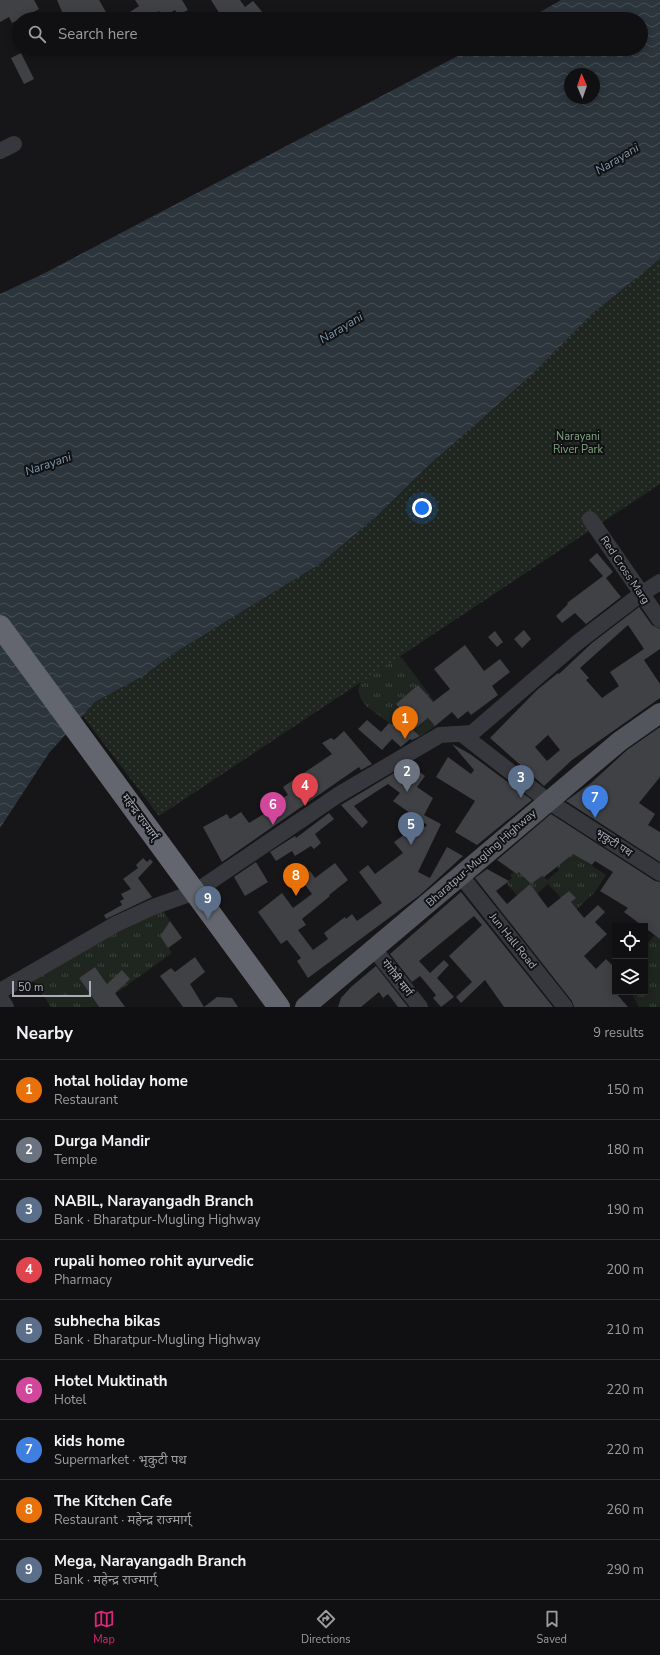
<!DOCTYPE html>
<html lang="en">
<head>
<meta charset="utf-8">
<style>
  :root { --surface:#101012; --page:#19191b; --text:#f1f3f6; --muted:#9c9d9f; --line:#303032; --accent:#db2777 }
  body { margin:0; font-family:"Nunito Sans","Noto Sans Devanagari",sans-serif; background:var(--page); color:var(--text) }
  .controls { position:absolute; right:12px; bottom:12px; display:grid; overflow:hidden; border-radius:0px; box-shadow:0 2px 10px #0003 }
  .controls button { width:36px; height:36px; display:grid; place-items:center; padding:0; border:0; border-bottom:1px solid var(--line); background:var(--surface); color:var(--text); font:20px sans-serif }
  .compass { position:absolute; left:564px; top:68px; width:36px; height:36px; border-radius:50%; background:var(--surface); box-shadow:0 2px 10px #0003; rotate:358deg }
  .scale { position:absolute; left:12px; bottom:10px; width:79px; box-sizing:border-box; padding-left:4px; border:2px solid #a8adb8; border-top:0; font-size:11px; line-height:14px; white-space:nowrap; color:#a8adb8; -webkit-text-stroke:3px #111113; paint-order:stroke }
  .you { position:absolute; left:422px; top:508px; width:14px; height:14px; margin:-10px; border:3px solid #fff; border-radius:50%; background:#1a73e8; box-shadow:0 0 0 6px #1a73e833 }
  .badge { display:grid; place-items:center; width:26px; height:26px; border-radius:50%; background:var(--accent); color:#fff; font-size:13px; font-weight:700 }
  .pin { position:absolute; translate:-50% -33px; filter:drop-shadow(0 1px 2px #0008) }
  .pin::after { content:''; position:absolute; top:21px; width:14px; height:12px; background:inherit; clip-path:polygon(0 0,100% 0,50% 100%) }
  .list { margin:0; padding:0; list-style:none }
  h2 { display:flex; justify-content:space-between; align-items:center; height:52px; margin:0; padding:0 16px; font-size:17px }
  h2 small { font-size:13px; font-weight:400; color:var(--muted) }
  .list li { display:grid; grid-template-columns:26px 1fr auto; gap:12px; align-items:center; box-sizing:border-box; height:60px; padding:0 16px; border-top:1px solid var(--line) }
  .list b { display:block; font-size:15px; white-space:nowrap }
  .list p { margin:0; font-size:13px; white-space:nowrap; color:var(--muted) }
  .list em { font-size:13px; font-style:normal; color:var(--muted) }
  .icon { flex:none; width:22px; height:22px; fill:none; stroke:currentColor; stroke-width:2; stroke-linecap:round; stroke-linejoin:round }
  .map { position:relative; flex:none; width:660px; height:1007px; overflow:hidden }
  .search { position:absolute; background:var(--surface); box-shadow:0 2px 10px #0003; left:12px; right:12px; top:12px; height:44px; display:flex; align-items:center; gap:10px; box-sizing:border-box; padding:0 14px; border-radius:22px; color:var(--muted); font-size:15px }
  .sheet { height:592px; background:var(--surface) }
  nav { display:flex; justify-content:space-around; align-items:center; box-sizing:border-box; height:56px; border-top:1px solid var(--line); background:var(--surface); font-size:11px; color:var(--muted) }
  nav a { display:grid; justify-items:center; gap:2px }
  nav .on { color:var(--accent) }
  .map>svg:first-child { display:block }
  .grass { fill:url(#grass-tufts) }
  .park { fill:url(#park-dots) }
  .water { fill:url(#water-waves); fill-rule:evenodd }
  .building { fill:#404145; fill-rule:evenodd }
  .lines { fill:none; stroke-linecap:round; stroke-linejoin:round }
  .minor { stroke:#37383d; stroke-width:16 }
  .major { stroke:#53555c; stroke-width:20 }
  .highway { stroke:#63666e; stroke-width:22 }
  .labels { text-anchor:middle; dominant-baseline:central; stroke-width:4; stroke-linejoin:round; paint-order:stroke }
  .park-label { font-size:11px; fill:#7fa381; stroke:#111113 }
  .street-label { font-size:11px; fill:#a8adb8; stroke:#111113 }
  .water-label { font-size:12px; font-style:italic; fill:#7f9bb3; stroke:#111113 }
</style>
</head>
<body>
<div class="map">
<svg width="660" height="1007" viewBox="0 0 660 1007">
  <defs>
    <pattern id="grass-tufts" width="24" height="20" patternUnits="userSpaceOnUse"><rect width="24" height="20" fill="#1e261f"/><path d="M3 7l-1-3M5 7V3M7 7l1-3M15 17l-1-3M17 17v-4M19 17l1-3" fill="none" stroke="#3c433d"/></pattern>
    <pattern id="park-dots" width="8" height="8" patternUnits="userSpaceOnUse"><rect width="8" height="8" fill="#1e261f"/><path d="M2 2h.1M6 6h.1" fill="none" stroke="#3c433d" stroke-width="1.8" stroke-linecap="round"/></pattern>
    <pattern id="water-waves" width="16" height="10" patternUnits="userSpaceOnUse"><rect width="16" height="10" fill="#2c353c"/><path d="M0 5q4-4 8 0t8 0" fill="none" stroke="#485056"/></pattern>
  </defs>
  <rect width="100%" height="100%" fill="#161618"/>
  <path class="grass" d="M397 655 402 658 434 701 413 719 419 726 428 718 435 726 421 736 398 719 392 725 366 706 361 699 358 690 360 684 370 668Z
    M569 851 606 875 595 892 577 909 555 915 575 898 569 891 561 898 548 884 537 894 530 884 517 895 506 883 512 878 510 875 517 869 543 875 547 880 559 870 556 866Z
    M162 909 170 921 160 936 172 953 115 994 95 967 79 978 98 1006 97 1007H51L31 978 60 961Z
    M655 935 660 938V1007H639L631 992H645V946Z"/>
  <path class="park" d="M660 259V484L159 816 82 715 95 702 143 676 176 652 320 564 378 515 428 466 592 314Z"/>
  <path class="water" d="M561 0H660V259L592 314 528 378 428 466 378 515 320 564 176 652 143 676 95 702 49 753 0 828V294L43 274 471 49H641V19H528ZM570 74H594V98H570Z"/>
  <path class="building" d="M0 0H34L39 9 12 23 9 17 0 22Z
    M57 0H99L110 19H65Z
    M135 0H182L188 10 178 15 175 10 163 17 159 11 154 14 153 12 142 19H119L139 6Z
    M211 0H240L245 7 253 1 264 14 256 19H238L236 15 223 19Z
    M21 53 34 79 24 84 11 58Z
    M597 553 613 572 606 578 621 597 586 624 575 613 562 623 556 616 568 604 567 603 603 576 589 560Z
    M639 607 652 625 660 629V649L644 660 660 684V698L572 760 544 786 490 738 537 690 558 673 559 674 592 643ZM628 625 644 649 610 672 619 686 602 698 586 680 589 678 580 668ZM548 735 560 750 547 761 535 747Z
    M524 630 531 639 522 648 514 639Z
    M495 631 503 642 497 647 488 637Z
    M465 645 484 671 500 659 510 672 492 686 498 695 471 715 468 711 458 719 452 712 435 726 428 718 413 730 420 736 412 740 410 739 401 747 392 739 382 750 358 729 367 720 381 732 389 723 392 725 403 712 396 704 418 685 433 702 450 689 434 669Z
    M660 727V777L639 803 655 814 648 825 660 832V862L566 801 591 783 627 750Z
    M344 731 372 764 361 770 359 767 222 862 203 827 227 814 230 819 241 812 249 823 283 802 281 799 288 795 283 787 332 754 322 743 331 738 334 740Z
    M452 744 470 754 532 800 477 845 455 832 475 801 436 777 448 757 471 774 474 770Z
    M409 764 425 776 417 787 433 798 424 815 441 824 418 872 430 878 447 847 463 856 420 895 308 978 297 961 301 958 287 940 281 944 258 912 282 893 293 908 312 894 300 878 310 871 315 878 335 863 348 880 329 895 330 896 302 919 306 925 298 930 313 950 328 939 324 933 345 917 346 919 352 914 357 921 382 903 359 872 368 865 375 874 403 853 394 842 407 833 410 838 427 825 393 801 400 793 388 784 354 806 368 822 362 828 341 805 399 770 401 774Z
    M329 813 334 819 315 834 321 843 314 849 311 846 295 856 292 851 276 861 270 852 295 836 296 838Z
    M551 814 655 881 660 882V939L624 912 628 908 600 891 613 872 595 861 592 865 573 854 544 877 543 875 531 884 519 872 517 874 497 860Z
    M143 858 147 862 150 859 153 862 138 878 152 897 106 919 104 915 122 905 120 901 124 899 121 894 131 889 123 879 138 868 136 865Z
    M256 862 268 882 245 896 234 877Z
    M487 869 509 881 496 891 507 904 530 884 548 908 569 891 576 898 571 902 584 918 598 905 605 912 595 922 607 934 584 956 596 969 606 959 615 968V992L628 1007H574L572 1001 475 878Z
    M461 892 553 1007H504L485 980 461 1003 456 997 472 982 449 956 482 925 474 916 419 961 430 973 444 960 449 965 437 978 454 997 441 1007 433 998 436 995 420 976 412 982 390 954Z
    M170 921 182 938 168 948 160 936Z
    M195 957 205 972 190 984 204 1007 217 997 232 998 238 1007H183L160 976 171 968 175 972Z
    M376 966 408 1007H398L388 994 383 998 379 992 361 1007H338L341 998 351 987Z
    M95 967 107 984 122 970 130 979 115 993 125 1007H99L79 978Z"/>
  <g class="lines">
    <path class="minor" d="M0 151 14 144
      M590 519 660 620
      M463 735 548 801 660 873
      M461 876 565 1007
      M374 949 420 1007
      M0 991 116 924 153 907 195 892 338 795 440 735 472 733 578 642 641 594 660 582
      M0 997 6 1007"/>
    <path class="major" d="M305 1007 620 741 660 713"/>
    <path class="highway" d="M0 626 279 1007"/>
  </g>
  <g class="labels">
    <g class="park-label">
      <text x="578" y="436">Narayani<tspan x="578" dy="13">River Park</tspan></text>
    </g>
    <g class="street-label">
      <text transform="translate(625 570) rotate(56)">Red Cross Marg</text>
      <text transform="translate(140 817) rotate(54)">महेन्द्र राज्मार्ग्</text>
      <text transform="translate(614 843) rotate(33)">भृकुटी पथ</text>
      <text transform="translate(481 858) rotate(-41)">Bharatpur-Mugling Highway</text>
      <text transform="translate(513 941) rotate(51)">Jun Hall Road</text>
      <text transform="translate(397 978) rotate(52)">गंगोत्री मार्ग</text>
    </g>
    <g class="water-label">
      <text transform="translate(617 159) rotate(-31)">Narayani</text>
      <text transform="translate(341 328) rotate(-31)">Narayani</text>
      <text transform="translate(48 464) rotate(-19)">Narayani</text>
    </g>
  </g>
</svg>
<div class="controls">
<button><svg class="icon" aria-label="locate" viewBox="0 0 24 24"><circle cx="12" cy="12" r="6"/><path d="M12 2v4M12 18v4M2 12h4M18 12h4"/></svg></button>
<button><svg class="icon" aria-label="layers" viewBox="0 0 24 24"><path d="M12 4l9 5-9 5-9-5zM3 14l9 5 9-5"/></svg></button>
</div>
<svg class="compass" viewBox="-18 -18 36 36"><path d="M0-13l5 13h-10z" fill="#e53935"/><path d="M0 13l5-13h-10z" fill="#9c9d9f"/></svg>
<div class="scale">50 m</div>
<div class="you"></div>
<div class="pin badge" style="left:405px;top:739px;background:#e8710a">1</div>
<div class="pin badge" style="left:407px;top:792px;background:#6b7280">2</div>
<div class="pin badge" style="left:521px;top:798px;background:#5c6f8a">3</div>
<div class="pin badge" style="left:305px;top:806px;background:#e0444e">4</div>
<div class="pin badge" style="left:411px;top:845px;background:#5c6f8a">5</div>
<div class="pin badge" style="left:273px;top:825px;background:#d1479c">6</div>
<div class="pin badge" style="left:595px;top:818px;background:#3f7fe0">7</div>
<div class="pin badge" style="left:296px;top:896px;background:#e8710a">8</div>
<div class="pin badge" style="left:208px;top:919px;background:#5c6f8a">9</div>
<div class="search"><svg class="icon" aria-label="search" viewBox="0 0 24 24"><circle cx="10" cy="10" r="6"/><path d="M15 15l6 6"/></svg>Search here</div>
</div>
<section class="sheet">
<h2>Nearby<small>9 results</small></h2>
<ul class="list">
<li><span class="badge" style="background:#e8710a">1</span><div><b>hotal holiday home</b><p>Restaurant</p></div><em>150 m</em></li>
<li><span class="badge" style="background:#6b7280">2</span><div><b>Durga Mandir</b><p>Temple</p></div><em>180 m</em></li>
<li><span class="badge" style="background:#5c6f8a">3</span><div><b>NABIL, Narayangadh Branch</b><p>Bank · Bharatpur-Mugling Highway</p></div><em>190 m</em></li>
<li><span class="badge" style="background:#e0444e">4</span><div><b>rupali homeo rohit ayurvedic</b><p>Pharmacy</p></div><em>200 m</em></li>
<li><span class="badge" style="background:#5c6f8a">5</span><div><b>subhecha bikas</b><p>Bank · Bharatpur-Mugling Highway</p></div><em>210 m</em></li>
<li><span class="badge" style="background:#d1479c">6</span><div><b>Hotel Muktinath</b><p>Hotel</p></div><em>220 m</em></li>
<li><span class="badge" style="background:#3f7fe0">7</span><div><b>kids home</b><p>Supermarket · भृकुटी पथ</p></div><em>220 m</em></li>
<li><span class="badge" style="background:#e8710a">8</span><div><b>The Kitchen Cafe</b><p>Restaurant · महेन्द्र राज्मार्ग्</p></div><em>260 m</em></li>
<li><span class="badge" style="background:#5c6f8a">9</span><div><b>Mega, Narayangadh Branch</b><p>Bank · महेन्द्र राज्मार्ग्</p></div><em>290 m</em></li>
</ul>
</section>
<nav>
<a class="on"><svg class="icon" aria-label="map" viewBox="0 0 24 24"><path d="M3 6l6-2 6 2 6-2v14l-6 2-6-2-6 2zM9 4v14M15 6v14"/></svg>Map</a>
<a><svg class="icon" aria-label="directions" viewBox="0 0 24 24"><path d="M12 3l9 9-9 9-9-9zM9 14v-3h6M13 9l2 2-2 2"/></svg>Directions</a>
<a><svg class="icon" aria-label="saved" viewBox="0 0 24 24"><path d="M7 4h10v16l-5-4-5 4z"/></svg>Saved</a>
</nav>
</body>
</html>
